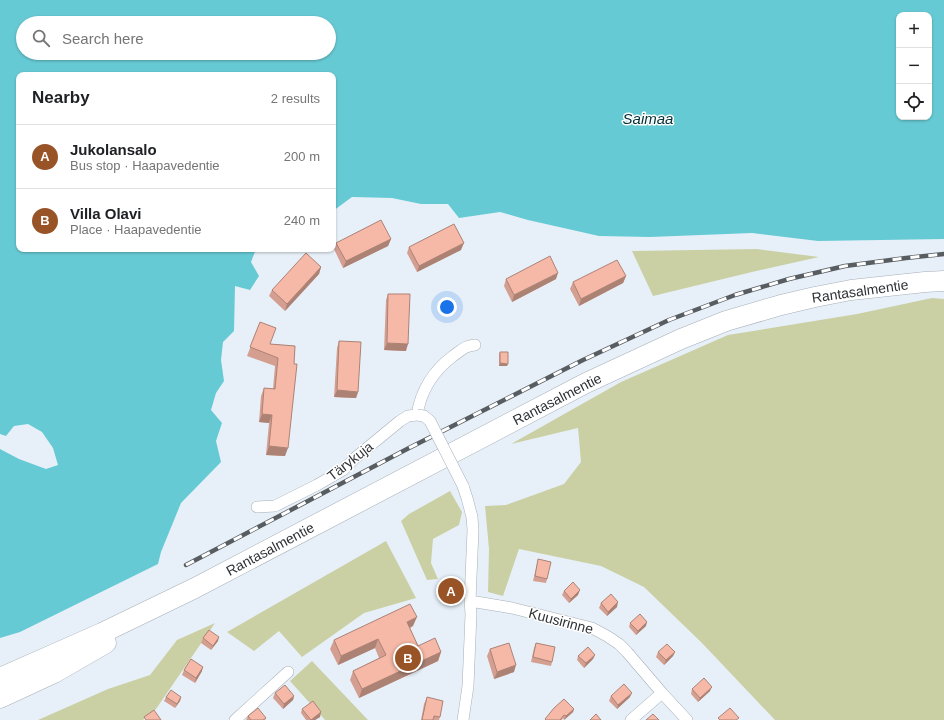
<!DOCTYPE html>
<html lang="en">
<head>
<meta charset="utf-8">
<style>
  :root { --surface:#fff; --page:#f2f2f2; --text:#202124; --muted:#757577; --line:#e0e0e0; --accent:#985427 }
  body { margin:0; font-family:Arial,sans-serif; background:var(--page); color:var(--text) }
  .controls { position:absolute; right:12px; top:12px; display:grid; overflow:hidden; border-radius:8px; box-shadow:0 1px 3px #0004 }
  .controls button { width:36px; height:36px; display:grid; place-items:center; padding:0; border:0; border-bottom:1px solid var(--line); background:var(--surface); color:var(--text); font:20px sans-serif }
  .you { position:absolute; left:447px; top:307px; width:14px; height:14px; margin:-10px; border:3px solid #fff; border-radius:50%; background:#1a73e8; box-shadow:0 0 0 6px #1a73e833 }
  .badge { display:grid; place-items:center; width:26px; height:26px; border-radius:50%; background:var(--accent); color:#fff; font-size:13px; font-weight:700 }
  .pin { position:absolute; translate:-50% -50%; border:2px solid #fff; box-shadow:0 1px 4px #0006 }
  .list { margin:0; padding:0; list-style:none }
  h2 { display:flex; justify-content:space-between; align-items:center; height:52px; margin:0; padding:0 16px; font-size:17px }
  h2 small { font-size:13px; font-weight:400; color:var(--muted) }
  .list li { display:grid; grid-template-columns:26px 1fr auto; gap:12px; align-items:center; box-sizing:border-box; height:64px; padding:0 16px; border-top:1px solid var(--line) }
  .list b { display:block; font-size:15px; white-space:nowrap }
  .list p { margin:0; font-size:13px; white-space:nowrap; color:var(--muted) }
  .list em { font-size:13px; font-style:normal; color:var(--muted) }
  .icon { flex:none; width:22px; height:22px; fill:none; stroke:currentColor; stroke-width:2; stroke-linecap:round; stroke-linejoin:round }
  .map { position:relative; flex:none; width:944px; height:720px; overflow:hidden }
  .search { position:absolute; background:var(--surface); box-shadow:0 1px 3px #0004; left:16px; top:16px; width:320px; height:44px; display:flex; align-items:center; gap:10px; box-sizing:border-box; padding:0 14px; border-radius:22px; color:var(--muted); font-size:15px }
  .panel { position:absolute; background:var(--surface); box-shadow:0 1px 3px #0004; left:16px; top:72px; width:320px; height:180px; border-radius:8px }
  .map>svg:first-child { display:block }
  .green { fill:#cad0a4 }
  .water { fill:#66cad4; fill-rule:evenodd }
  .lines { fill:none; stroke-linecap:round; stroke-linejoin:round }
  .street-casing { stroke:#a7afb8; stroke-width:12 }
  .highway-casing { stroke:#a7afb8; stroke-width:21 }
  .street { stroke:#fff; stroke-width:11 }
  .highway { stroke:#fff; stroke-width:20 }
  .rail-casing { stroke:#585d61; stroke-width:4.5 }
  .rail { stroke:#fff; stroke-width:3; stroke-dasharray:9; stroke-linecap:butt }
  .street-bridge-casing { stroke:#a7afb8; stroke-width:12; stroke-linecap:butt }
  .street-bridge { stroke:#fff; stroke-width:11 }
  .wall { fill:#d49f90 }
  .shaded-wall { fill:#ac8275 }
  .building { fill:#f6b9a7; stroke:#ac8275 }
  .labels { text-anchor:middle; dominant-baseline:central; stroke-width:3; stroke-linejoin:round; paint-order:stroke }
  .street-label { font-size:14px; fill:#2f3235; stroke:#fff }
  .water-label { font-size:15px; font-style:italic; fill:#003035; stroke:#fff }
</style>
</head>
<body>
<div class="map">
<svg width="944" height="720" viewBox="0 0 944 720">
  <rect width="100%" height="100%" fill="#e7f0f9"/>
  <path class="green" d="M757 249 819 257 752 272 653 296 632 251Z
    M932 298 944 299V720H775L702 643 644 587 601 566 519 549 503 596 488 592 489 549 485 506 506 505 564 484 581 462 578 428 511 444 621 382 728 335 857 314Z
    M450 491 462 512 459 525 433 539 431 563 438 579 427 580 401 521 409 514Z
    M386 541 416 598 364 613 302 657 279 631 254 651 227 632Z
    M215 623 156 709 143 720H38L108 689 150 675 177 640Z
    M312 661 368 720H325L290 681Z"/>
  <path class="water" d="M0 0H944V239L818 241 752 233 650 237 599 236 528 220 500 212 459 218 448 204H421L392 198 352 197 333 211V75H19V249H256L251 262 259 276 250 290 235 286 234 331 223 342 221 360 224 381 216 393 211 410 222 423 216 441 221 462 181 503 161 552 158 564 20 632 0 638V449L19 459 46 469 58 465 53 448 42 432 28 424 14 426 6 436 0 434ZM899 15H929V117H899ZM23 23H329V53H23Z"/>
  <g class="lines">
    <defs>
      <path id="street" d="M463 486 467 498 472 517 473 530 470 601 471 614 468 686 463 720
        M257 507 275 506 317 485 343 470 355 458 400 421 408 416 417 415C421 390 433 371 453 356 462 350 464 346 475 345
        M470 601 512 608 592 628 607 636 619 644 627 652 662 693 687 720
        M235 720 288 672
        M631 720 662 693"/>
      <path id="highway" d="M0 678 102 633 195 588 586 383 681 339 726 321 781 305 815 297 851 290 925 282 944 281
        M0 698 54 673 106 643"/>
    </defs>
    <use href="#street" class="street-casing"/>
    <use href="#highway" class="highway-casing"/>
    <use href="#street" class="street"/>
    <use href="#highway" class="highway"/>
    <defs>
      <path id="rail" d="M186 565 409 448 583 360 669 320 735 295 789 279 845 266 906 258 944 254"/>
    </defs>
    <use href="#rail" class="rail-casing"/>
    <use href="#rail" class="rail"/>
    <defs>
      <path id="street-bridge" d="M417 415 424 416 430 421 463 486"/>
    </defs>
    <use href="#street-bridge" class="street-bridge-casing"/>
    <use href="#street-bridge" class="street-bridge"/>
  </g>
  <path class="wall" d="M391 239 388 246 343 268 334 249 336 243Z
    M409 247 461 250 417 272 407 253Z
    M321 267 319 274 285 311 269 296 272 290Z
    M626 276 623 283 579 306 570 289 573 282Z
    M506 279H556L512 302 504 286Z
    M388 294 406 351 384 350 386 300Z
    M260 322 270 344 295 346 285 456 266 455 269 423 259 422 261 396 264 388 273 389 275 366 247 356Z
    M339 341 358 392 356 398 334 397 337 348Z
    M500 352 507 366H499V354Z
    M538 559 547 579 546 583 533 581 537 564Z
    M564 591 578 595 569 603 562 595Z
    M601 603 617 607 607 616 599 608Z
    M630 623 646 626 636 635 629 627Z
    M413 626 410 628 418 646 441 652 438 661 359 698 350 680 353 671 379 658 375 648 338 665 330 649 334 640Z
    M203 638 218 641 211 650 201 643Z
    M536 643 552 662 551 666 531 662 534 648Z
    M490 649 514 672 494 679 487 656Z
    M658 652H675L673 656 664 665 656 657Z
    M595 655 593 659 584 668 577 660 578 656Z
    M184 670 202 671 195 683 182 675Z
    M692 689 710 691 698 702 691 694Z
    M275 693 294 696 293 700 283 709 273 698Z
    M611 696 630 697 617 709 609 701Z
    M166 697H181L180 701 175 708 164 701Z
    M427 697 440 717 439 720H421L424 704Z
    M302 709 320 717 315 720H306L301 713Z
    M574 709 573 712 564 720 563 718 562 720H545V719Z
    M248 716 266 718 265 720H246Z"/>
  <path class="shaded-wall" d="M391 239 388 246 343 268 346 261Z
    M464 243 461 250 417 272 419 266Z
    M321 267 319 274 285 311 287 304Z
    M558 273 556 279 512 302 514 295Z
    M626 276 623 283 579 306 581 299Z
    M387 343 408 344 406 351 384 350Z
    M500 363 508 364 507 366H499Z
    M337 390 358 392 356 398 334 397Z
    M262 414 272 415 269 423 259 422Z
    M269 446 288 448 285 456 266 455Z
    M580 590 578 595 569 603 571 599Z
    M618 602 617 607 607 616 608 612Z
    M417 617 413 626 403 631 407 622Z
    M647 622 646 626 636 635 638 631Z
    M219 637 218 641 211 650 213 646Z
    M378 639 375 648 338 665 341 656Z
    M441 652 438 661 359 698 362 689Z
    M675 652 673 656 664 665 666 660Z
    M595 655 593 659 584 668 586 663Z
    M516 665 514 672 494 679 497 672Z
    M203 667 202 671 195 683 196 678Z
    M712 687 710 691 698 702 700 698Z
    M632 693 630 697 617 709 618 705Z
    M294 696 293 700 283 709 284 704Z
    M181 697 180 701 175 708 177 704Z
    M574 709 573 712 564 720 566 716Z
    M321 712 320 717 315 720H311Z"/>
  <path class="building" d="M381 220 391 239 346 261 336 243Z
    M454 224 464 243 419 266 409 247Z
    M306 253 321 267 287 304 272 290Z
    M550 256 558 273 514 295 506 279Z
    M617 260 626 276 581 299 573 282Z
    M388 294H410L408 344 387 343Z
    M260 322 276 328 270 344 295 346 294 364H297L288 448 269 446 272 415 262 414 264 388 275 389 278 358 250 347Z
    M339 341 361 342 358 392 337 390Z
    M500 352H508V364L500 363Z
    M538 559 551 562 547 579 535 576Z
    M573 582 580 590 571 599 564 591Z
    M611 594 618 602 608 612 601 603Z
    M410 604 417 617 407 622 418 646 435 638 441 652 362 689 353 671 386 655 378 639 341 656 334 640Z
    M640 614 647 622 638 631 630 623Z
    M209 630 219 637 213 646 203 638Z
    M509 643 516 665 497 672 490 649Z
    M536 643 555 647 552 662 533 657Z
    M667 644 675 652 666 660 658 652Z
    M588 647 595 655 586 663 578 656Z
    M191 659 203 667 196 678 184 670Z
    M704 678 712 687 700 698 692 689Z
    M624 684 632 693 618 705 611 696Z
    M285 685 294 696 284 704 275 693Z
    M171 690 181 697 177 704 166 697Z
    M427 697 443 701 440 717 434 716 433 720H422Z
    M564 699 574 709 566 716 564 715 560 720H546L545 719 554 708Z
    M313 701 321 712 311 720 302 709Z
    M258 708 266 718 263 720H251L248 716Z
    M730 708 739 718 736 720H720L718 718Z
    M154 710 161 720H146L144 717Z
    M596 714 601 720H590Z
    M653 714 659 720H646Z"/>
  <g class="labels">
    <g class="street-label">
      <text transform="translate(860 291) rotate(-8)">Rantasalmentie</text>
      <text transform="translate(557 399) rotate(-27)">Rantasalmentie</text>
      <text transform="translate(350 461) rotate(-38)">Tärykuja</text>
      <text transform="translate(270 549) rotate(-28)">Rantasalmentie</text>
      <text transform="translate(561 621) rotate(15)">Kuusirinne</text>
    </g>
    <g class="water-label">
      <text x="648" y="118">Saimaa</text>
    </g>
  </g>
</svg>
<div class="controls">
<button>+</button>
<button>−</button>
<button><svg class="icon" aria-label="locate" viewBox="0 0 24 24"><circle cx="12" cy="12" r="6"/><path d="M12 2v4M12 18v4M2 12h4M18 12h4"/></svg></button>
</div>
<div class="you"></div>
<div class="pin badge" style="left:451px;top:591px">A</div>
<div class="pin badge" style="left:408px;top:658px">B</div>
<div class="search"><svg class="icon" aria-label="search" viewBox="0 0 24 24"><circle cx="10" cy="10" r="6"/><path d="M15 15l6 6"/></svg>Search here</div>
<section class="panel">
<h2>Nearby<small>2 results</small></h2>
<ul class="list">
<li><span class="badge">A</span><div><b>Jukolansalo</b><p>Bus stop · Haapavedentie</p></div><em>200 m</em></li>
<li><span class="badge">B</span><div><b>Villa Olavi</b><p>Place · Haapavedentie</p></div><em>240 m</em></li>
</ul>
</section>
</div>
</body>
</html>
